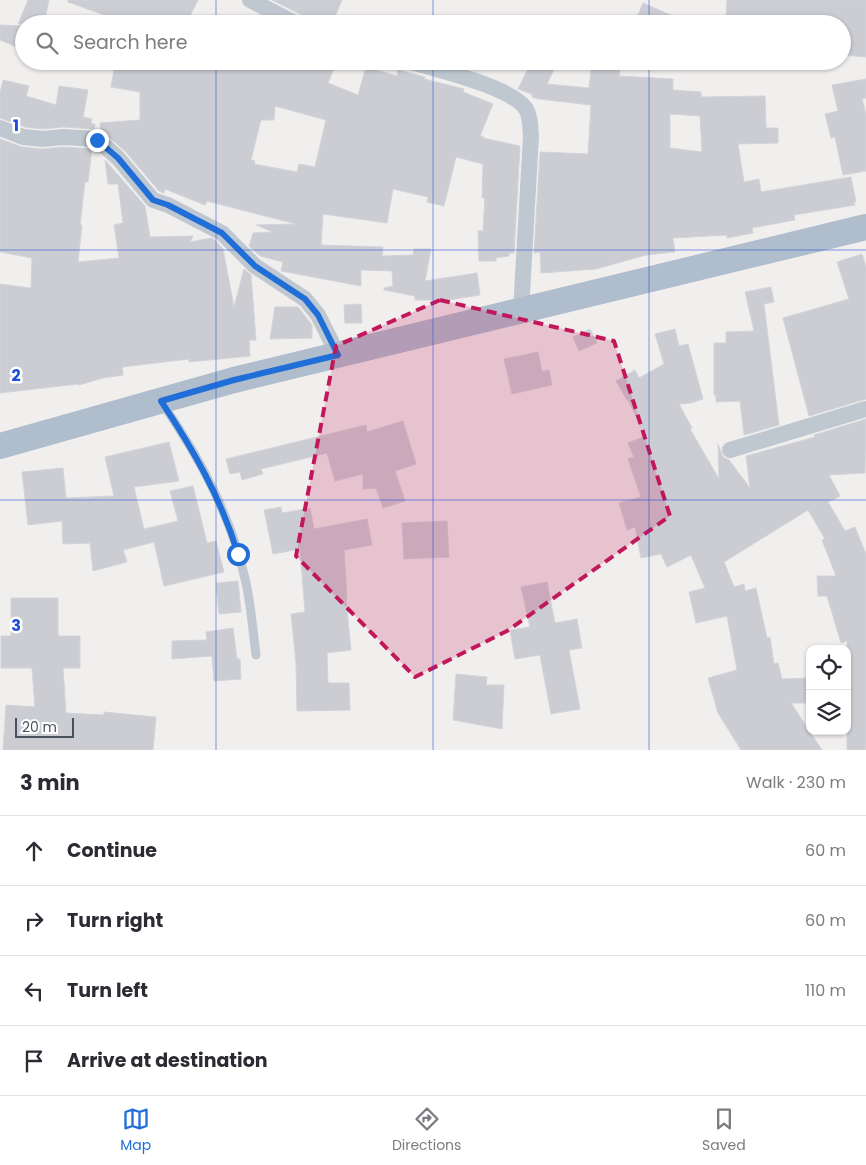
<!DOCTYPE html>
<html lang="en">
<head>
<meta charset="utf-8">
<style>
  :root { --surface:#fff; --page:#f7f7f7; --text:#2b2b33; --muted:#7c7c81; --line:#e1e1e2; --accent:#206fd9 }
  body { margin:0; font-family:Poppins,sans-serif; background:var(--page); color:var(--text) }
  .controls { position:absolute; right:15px; bottom:15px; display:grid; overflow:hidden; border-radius:10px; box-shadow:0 1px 4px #0004 }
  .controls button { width:45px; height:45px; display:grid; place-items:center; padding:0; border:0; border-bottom:1px solid var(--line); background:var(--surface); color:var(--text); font:25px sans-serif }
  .scale { position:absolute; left:15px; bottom:12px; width:59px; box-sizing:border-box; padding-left:5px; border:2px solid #47515b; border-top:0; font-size:14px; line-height:18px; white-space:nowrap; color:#47515b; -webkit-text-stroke:4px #fff; paint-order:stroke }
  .stop { position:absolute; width:15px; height:15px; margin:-11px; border:4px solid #206fd9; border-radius:50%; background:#fff }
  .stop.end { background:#206fd9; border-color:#fff; box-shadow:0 1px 5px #0008 }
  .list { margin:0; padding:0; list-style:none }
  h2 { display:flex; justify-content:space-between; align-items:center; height:65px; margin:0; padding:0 20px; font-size:21px }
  h2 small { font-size:16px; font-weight:400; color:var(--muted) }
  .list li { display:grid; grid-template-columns:32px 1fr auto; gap:15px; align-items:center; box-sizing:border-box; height:70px; padding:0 20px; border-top:1px solid var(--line) }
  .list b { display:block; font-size:19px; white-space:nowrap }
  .list em { font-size:16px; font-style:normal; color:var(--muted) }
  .icon { flex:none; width:28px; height:28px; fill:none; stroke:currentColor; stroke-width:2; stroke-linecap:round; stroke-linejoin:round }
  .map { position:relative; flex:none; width:866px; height:750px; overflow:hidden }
  .search { position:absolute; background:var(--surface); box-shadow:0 1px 4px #0004; left:15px; right:15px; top:15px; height:55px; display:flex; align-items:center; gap:12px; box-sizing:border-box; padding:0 18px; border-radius:28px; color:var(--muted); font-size:19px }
  .sheet { height:345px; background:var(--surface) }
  nav { display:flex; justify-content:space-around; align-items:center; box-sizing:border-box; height:70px; border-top:1px solid var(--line); background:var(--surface); font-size:14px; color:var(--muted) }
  nav a { display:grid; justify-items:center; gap:2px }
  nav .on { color:var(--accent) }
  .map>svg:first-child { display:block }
  .building { fill:#cbcdd3; stroke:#d2d4da; fill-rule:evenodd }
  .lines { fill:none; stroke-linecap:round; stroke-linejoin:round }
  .lane { stroke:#bfc8d0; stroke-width:9 }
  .street { stroke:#bfc8d0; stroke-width:16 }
  .primary { stroke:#afbdcc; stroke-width:26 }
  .route { stroke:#206fd9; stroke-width:6 }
  .marked { fill:#c2185b; fill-opacity:0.2; stroke:#c2185b; stroke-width:4; stroke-dasharray:10 6; stroke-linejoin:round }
  .grid { fill:none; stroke:#1d4ed8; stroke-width:1; stroke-opacity:0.55 }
  .grid-label { font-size:16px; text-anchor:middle; font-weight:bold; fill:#1d4ed8; stroke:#fff; stroke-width:5; stroke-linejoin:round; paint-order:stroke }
</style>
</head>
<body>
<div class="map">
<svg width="866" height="750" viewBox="0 0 866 750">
  <rect width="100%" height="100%" fill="#f1eeee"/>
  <path class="building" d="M28 0H49L44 24H18Z
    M68 0H198L186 24H104L107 16 68 2Z
    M272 0H342L332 24H313L302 15Z
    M727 0H866V57L842 55V24H783L751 21V24H726Z
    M643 3 691 24H646L636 20Z
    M0 25 24 26V50L0 40Z
    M128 61H188L209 70 211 62 239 70 240 62 337 61 328 83 358 95 366 67 397 76 398 70 425 77 424 79 464 89 463 92 493 104 480 136H483V138L520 146 514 253H509V256L496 258V261H479L478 231H483L485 198H482L483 164 456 157 444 206 427 202 428 197 393 189 387 223 323 214 321 245 383 247 382 256 413 255 414 249H431L425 281 477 273 480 295 448 300H415V296L384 290V288L393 286 392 271 361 270V286L281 271 283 262 260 256 249 246 253 233 273 232 256 225 296 224 207 201 205 205 165 189 164 193 159 191 126 152 101 130 100 123 140 120V92L111 87 115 65 126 66ZM275 106 326 120 315 167 299 164 297 172 254 164 255 161 251 160 261 120H274Z
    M532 61H558L547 84 589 88 592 61H621L619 76 673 79V90L701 92V97L765 96 766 128H778V143L738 144 744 182 759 179 761 192 851 177 856 202H854L855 205 794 215 795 220 752 228 753 233 727 238V235L673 238 675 252 646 255 596 269 541 273 540 252 534 253 540 152 588 154 591 105 539 99 532 97V94L518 89ZM670 114 700 116 702 152 670 148Z
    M866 79V98L862 99 866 114V171L843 175 835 137 831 138 825 114 838 111 832 85Z
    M3 80 29 86 26 96 56 105 59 86 88 90 83 117 92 119 91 124H95L94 129 63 127 43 129 25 127 0 118V93Z
    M0 139 22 147 42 149 63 147 92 149 88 182H85L80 225H82L78 262 119 258 114 225 123 223 118 184H108L105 160 145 206 150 237 193 236 190 242 211 238 216 241 223 249 234 307 244 269 251 275 256 340H249L250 356 189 362V359L122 367 123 375 103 378 79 385 78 384 0 393V284L31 288 32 258 0 252Z
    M862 254 866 267V399L809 416 783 318 849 299 837 262Z
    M771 287 774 302 764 304 779 425 744 435 740 401 716 402V395H714V343H726V332L754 331 745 292Z
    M361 304 362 323H345L344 305Z
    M275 307H298L312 325V338L270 339Z
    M590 329 597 343 579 351 573 337Z
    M675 329 679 346 688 344 703 399 691 403 679 404 692 428 690 429 719 479 718 444 723 457 729 460 750 488 746 456 815 437 814 435 866 419 865 473 829 475 840 496 828 502 845 531 855 527 866 554V750H847V641L841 643 827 596H818L817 576H836L822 540 825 539 808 510 724 562 734 587 744 584 745 591 756 588 767 638 770 637 774 664 778 663 782 679 810 678V703H791L822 750H741L718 713 708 678 737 670 727 616 696 623 689 592 705 588 691 555 667 567 661 554 641 558 635 527 627 530 619 503 641 497 628 459 634 457 628 443 646 436 628 400H627L616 381 635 370 639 378 664 364 655 334Z
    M538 352 542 372 549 370 552 385 512 394 504 359Z
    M403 421 416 464 395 471 405 501 383 508 376 488 363 489V474L335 481 327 453 261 469 263 474 242 480 240 472 230 474 226 459 366 425 367 432Z
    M169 442 179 481 134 487 144 529 178 521 170 491 193 486 207 543 216 541 224 572 164 586 154 542 123 550 127 562 93 571 90 543 63 544 62 521 28 525 22 472 63 468 66 498 114 496 105 457Z
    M281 507 282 513 310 508 314 529 367 519 372 545 344 550 347 599H346L351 650 327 653 328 683H349L350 710 297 711 296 663 291 614 305 612 300 549 273 554 264 510Z
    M447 521 449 557 404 559 402 523Z
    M238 581 241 612 219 614 216 583Z
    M547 582 555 623 577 619 582 648 569 650 580 709 551 714 540 655 515 659 510 630 530 627 521 587Z
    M11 598H58V636H80V668H63L66 713 104 715V712L156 717 153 750H3L6 705 35 707 32 668H1V636H11Z
    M233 628 237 659H240L241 679 214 681 212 656 172 659V641L207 640 206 632Z
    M456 674 487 677 486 685H504L502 729 453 720Z"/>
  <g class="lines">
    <path class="lane" d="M162 403C200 458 232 517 246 583 251 606 253 631 256 655"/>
    <path class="street" d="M250 0 297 24
      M408 61C435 69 512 87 526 109 531 117 530 127 531 136L521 311
      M0 128 23 137 43 139 63 137 97 139 118 158 153 200 168 205 222 233 255 266 305 299 318 315 338 355
      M730 450 866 409"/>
    <path class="primary" d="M0 446 234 380 866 227"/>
  </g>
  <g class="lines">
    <path class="route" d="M97 140 118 158 153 200 168 205 222 233 255 266 305 299 318 315 338 355 234 380 161 401C193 449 221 498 238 554"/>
  </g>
  <path class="marked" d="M440 300 614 341 670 516 507 631 415 677 296 556 336 346Z"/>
  <path class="grid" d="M216 0V24M433 0V24M649 0V24M216 61V750M433 61V750M649 61V750M0 250H866M0 500H866"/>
  <g class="grid-label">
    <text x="16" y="131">1</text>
    <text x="16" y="381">2</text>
    <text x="16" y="631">3</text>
  </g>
</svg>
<div class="controls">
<button><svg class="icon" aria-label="locate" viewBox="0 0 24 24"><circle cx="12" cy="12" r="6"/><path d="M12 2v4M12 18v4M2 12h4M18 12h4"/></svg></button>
<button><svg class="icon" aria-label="layers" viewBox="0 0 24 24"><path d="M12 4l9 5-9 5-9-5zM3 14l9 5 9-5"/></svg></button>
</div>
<div class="scale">20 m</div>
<div class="stop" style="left:238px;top:554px"></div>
<div class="stop end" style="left:97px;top:140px"></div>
<div class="search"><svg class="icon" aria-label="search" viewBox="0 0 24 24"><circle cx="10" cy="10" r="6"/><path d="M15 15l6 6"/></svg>Search here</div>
</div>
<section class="sheet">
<h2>3 min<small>Walk · 230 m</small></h2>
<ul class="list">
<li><svg class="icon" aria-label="ahead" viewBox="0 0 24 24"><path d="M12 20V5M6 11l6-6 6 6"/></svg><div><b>Continue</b></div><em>60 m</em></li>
<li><svg class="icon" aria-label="right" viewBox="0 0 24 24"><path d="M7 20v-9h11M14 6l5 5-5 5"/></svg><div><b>Turn right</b></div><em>60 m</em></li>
<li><svg class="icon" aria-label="left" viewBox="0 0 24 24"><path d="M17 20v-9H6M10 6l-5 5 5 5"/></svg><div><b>Turn left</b></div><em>110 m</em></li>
<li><svg class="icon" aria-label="arrive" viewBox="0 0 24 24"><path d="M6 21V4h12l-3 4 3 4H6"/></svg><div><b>Arrive at destination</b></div></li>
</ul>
</section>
<nav>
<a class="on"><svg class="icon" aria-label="map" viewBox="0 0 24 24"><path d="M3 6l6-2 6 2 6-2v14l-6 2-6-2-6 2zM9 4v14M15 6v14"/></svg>Map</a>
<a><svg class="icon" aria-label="directions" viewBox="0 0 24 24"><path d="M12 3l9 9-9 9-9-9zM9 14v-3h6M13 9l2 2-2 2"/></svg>Directions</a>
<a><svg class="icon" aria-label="saved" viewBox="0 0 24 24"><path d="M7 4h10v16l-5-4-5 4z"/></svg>Saved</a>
</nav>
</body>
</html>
